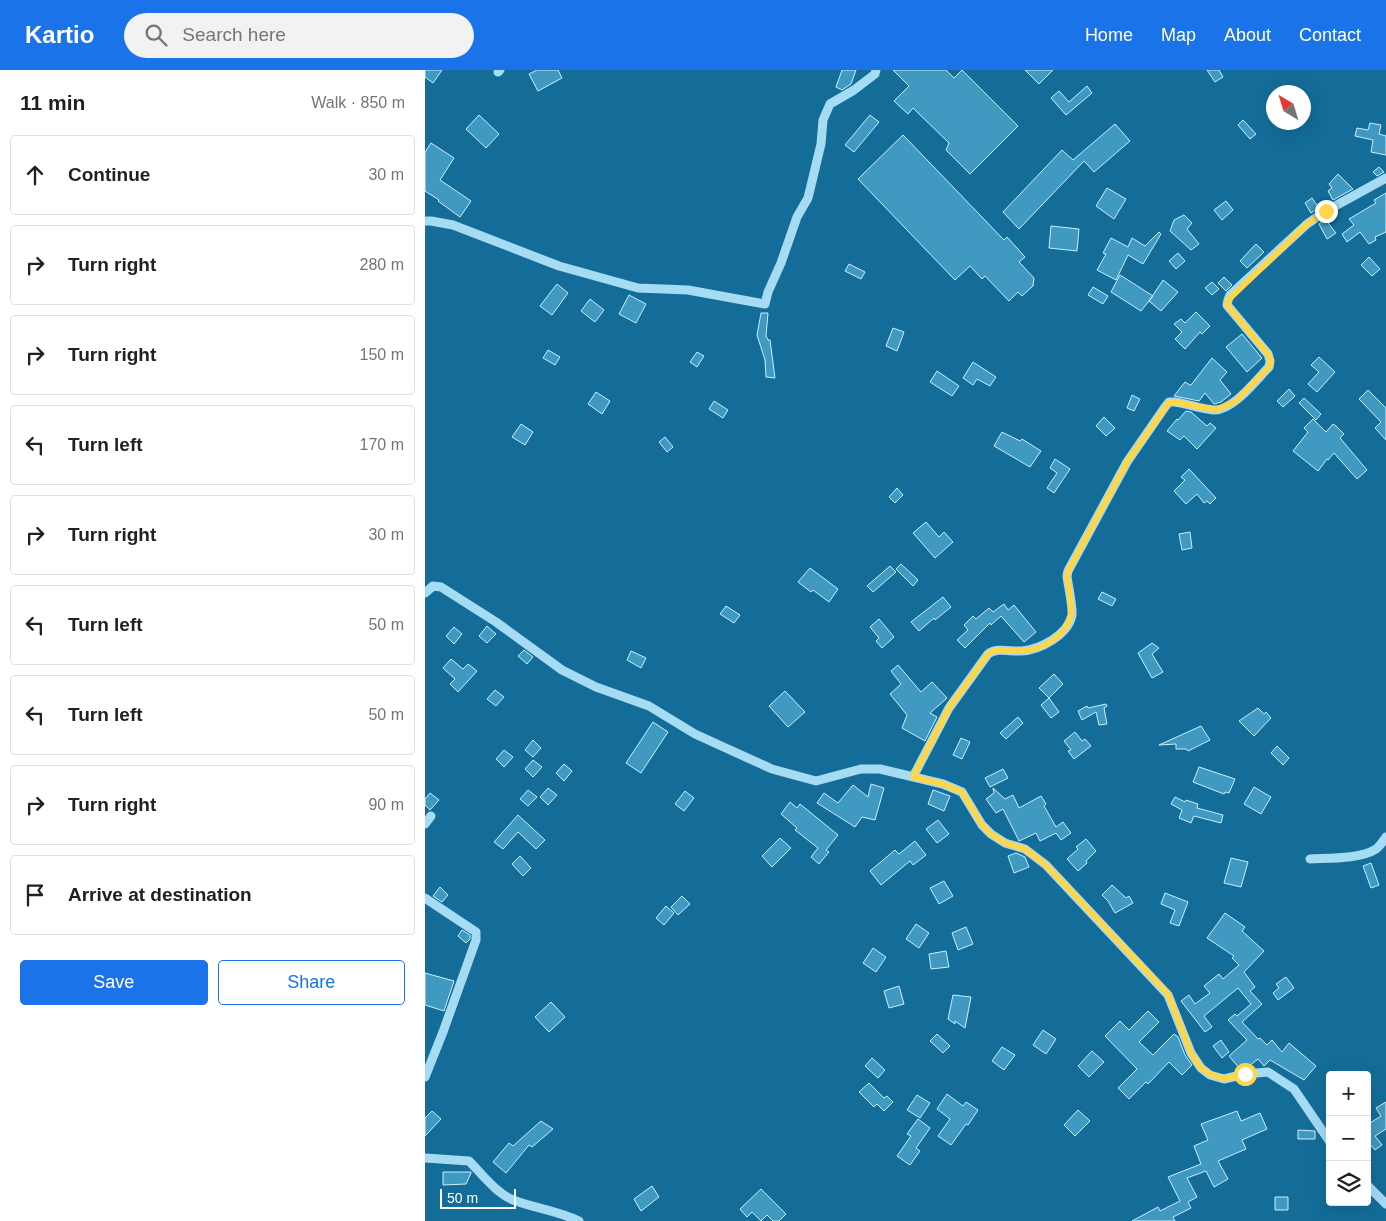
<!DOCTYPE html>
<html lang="en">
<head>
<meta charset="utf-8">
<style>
  :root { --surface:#fff; --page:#f2f2f2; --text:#202124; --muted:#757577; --line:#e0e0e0; --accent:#1a73e8 }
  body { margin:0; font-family:Helvetica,sans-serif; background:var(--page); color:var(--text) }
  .controls { position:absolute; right:15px; bottom:15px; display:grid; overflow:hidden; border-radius:5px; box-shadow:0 5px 20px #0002 }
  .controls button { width:45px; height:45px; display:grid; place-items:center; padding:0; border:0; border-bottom:1px solid var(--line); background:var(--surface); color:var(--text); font:25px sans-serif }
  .compass { position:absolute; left:841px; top:15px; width:45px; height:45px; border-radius:50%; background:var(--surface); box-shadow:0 5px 20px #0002; rotate:322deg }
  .scale { position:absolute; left:15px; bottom:12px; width:76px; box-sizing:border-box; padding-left:5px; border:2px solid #fff; border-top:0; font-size:14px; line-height:18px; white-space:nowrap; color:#fff; -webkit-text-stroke:4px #136d98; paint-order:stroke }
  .stop { position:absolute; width:15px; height:15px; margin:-11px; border:4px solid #ffd54a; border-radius:50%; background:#fff }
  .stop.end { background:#ffd54a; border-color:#fff; box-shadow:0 1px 5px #0008 }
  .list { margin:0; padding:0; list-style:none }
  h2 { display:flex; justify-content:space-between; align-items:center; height:65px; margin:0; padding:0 20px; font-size:21px }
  h2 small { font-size:16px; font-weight:400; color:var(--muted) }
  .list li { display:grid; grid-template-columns:32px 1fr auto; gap:15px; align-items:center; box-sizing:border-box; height:80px; margin:0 10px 10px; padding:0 10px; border:1px solid var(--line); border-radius:5px }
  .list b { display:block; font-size:19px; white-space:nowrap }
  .list em { font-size:16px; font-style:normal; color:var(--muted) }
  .actions { display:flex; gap:10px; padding:15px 20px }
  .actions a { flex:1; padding:11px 0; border:1px solid var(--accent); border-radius:5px; text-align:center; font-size:18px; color:var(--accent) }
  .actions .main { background:var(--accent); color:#fff }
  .icon { flex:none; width:28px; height:28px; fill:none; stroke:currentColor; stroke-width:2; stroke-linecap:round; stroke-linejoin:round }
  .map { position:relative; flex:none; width:961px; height:1151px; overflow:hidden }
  header { display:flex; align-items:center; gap:30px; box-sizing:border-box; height:70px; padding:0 25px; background:var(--accent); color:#fff }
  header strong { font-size:24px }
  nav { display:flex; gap:28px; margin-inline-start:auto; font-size:18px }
  .search { width:350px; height:45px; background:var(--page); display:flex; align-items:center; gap:12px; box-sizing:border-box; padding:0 18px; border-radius:28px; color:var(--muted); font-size:19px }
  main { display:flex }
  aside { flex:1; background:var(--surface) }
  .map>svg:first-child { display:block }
  .building { fill:#4099c1; stroke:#cceefd }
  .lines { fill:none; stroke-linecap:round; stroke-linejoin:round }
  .minor { stroke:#a5dbf3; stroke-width:9 }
  .route { stroke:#ffd54a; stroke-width:6 }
</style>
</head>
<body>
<header>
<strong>Kartio</strong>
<div class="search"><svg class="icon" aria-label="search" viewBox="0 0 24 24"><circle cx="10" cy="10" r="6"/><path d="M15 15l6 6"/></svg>Search here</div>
<nav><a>Home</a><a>Map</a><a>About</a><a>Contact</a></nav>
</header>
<main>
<aside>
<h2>11 min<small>Walk · 850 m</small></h2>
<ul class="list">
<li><svg class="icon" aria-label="ahead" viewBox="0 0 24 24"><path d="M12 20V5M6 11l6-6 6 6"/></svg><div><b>Continue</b></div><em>30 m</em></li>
<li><svg class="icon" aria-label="right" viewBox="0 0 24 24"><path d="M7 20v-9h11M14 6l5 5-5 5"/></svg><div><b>Turn right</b></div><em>280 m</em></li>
<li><svg class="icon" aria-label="right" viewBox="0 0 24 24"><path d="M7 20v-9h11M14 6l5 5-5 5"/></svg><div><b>Turn right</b></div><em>150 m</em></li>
<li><svg class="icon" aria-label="left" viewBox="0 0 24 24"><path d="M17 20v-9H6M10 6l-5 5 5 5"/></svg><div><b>Turn left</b></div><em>170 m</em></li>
<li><svg class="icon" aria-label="right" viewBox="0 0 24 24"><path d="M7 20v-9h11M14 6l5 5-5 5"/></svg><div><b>Turn right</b></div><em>30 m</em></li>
<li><svg class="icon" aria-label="left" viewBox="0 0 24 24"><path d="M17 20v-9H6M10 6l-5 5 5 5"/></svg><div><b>Turn left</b></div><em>50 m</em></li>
<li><svg class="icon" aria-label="left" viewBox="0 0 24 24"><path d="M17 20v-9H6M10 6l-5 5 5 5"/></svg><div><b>Turn left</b></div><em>50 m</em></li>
<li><svg class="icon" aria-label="right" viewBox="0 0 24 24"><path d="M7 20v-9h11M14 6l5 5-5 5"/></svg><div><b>Turn right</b></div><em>90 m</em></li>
<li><svg class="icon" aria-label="arrive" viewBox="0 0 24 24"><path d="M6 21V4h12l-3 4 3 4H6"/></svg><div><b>Arrive at destination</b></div></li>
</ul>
<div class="actions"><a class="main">Save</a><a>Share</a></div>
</aside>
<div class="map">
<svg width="961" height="1151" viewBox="0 0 961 1151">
  <rect width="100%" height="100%" fill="#136d98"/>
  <path class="building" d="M0 0H17L8 13 0 7Z
    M112 0H133L137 8 113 21 104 4Z
    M417 0H431L426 14 417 20 411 17Z
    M468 0H521L529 8 537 0 593 56 545 104 521 80 524 73 488 38 483 44 469 31 484 16Z
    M600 0H628L614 14Z
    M782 0H794L798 7 790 12Z
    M662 16 667 23 641 45 626 28 634 21 644 32Z
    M54 45 74 64 61 78 41 59Z
    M445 45 454 52 429 82 420 75Z
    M818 50 831 64 825 69 813 55Z
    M945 53 956 55 954 64 961 66V85L946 82 948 70 930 66 932 58 943 60Z
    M690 54 705 71 669 102 659 91 594 159 578 142 637 80 648 90Z
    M478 65 579 170 582 167 600 187 594 192 609 208 608 216 597 226 593 222 584 231 560 206 557 209 545 196 530 210 433 109Z
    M6 73 29 88 15 110 46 131 35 147 13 131 14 130 0 121V82Z
    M954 97 959 102 952 106 948 102Z
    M913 104 928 119 908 130 903 121 907 118 904 114Z
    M682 118 701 129 689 149 671 136Z
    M961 123V162L950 167 951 170 944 174 935 162 922 172 917 164 929 155 924 149 951 133 949 130Z
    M887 128 894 138 886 143 880 133Z
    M801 131 808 140 797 150 789 140Z
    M759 145 767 153 762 159 774 174 766 180 745 161 749 150Z
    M900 149 911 163 902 169 894 154Z
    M626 156 654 159 652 181 624 178Z
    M734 162 736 164 718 194 703 185 691 210 672 200 681 184 678 183 686 168 703 177 707 168 720 176Z
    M831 174 839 182 822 198 815 191Z
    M753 183 760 191 751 199 744 191Z
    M944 187 955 199 947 206 936 195Z
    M424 194 440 202 436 209 420 201Z
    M695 205 728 226 716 241 686 222Z
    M799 207 807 215 801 221 793 213Z
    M738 210 753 222 736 241 724 231Z
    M787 212 794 219 787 225 780 218Z
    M132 214 143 223 127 245 115 236Z
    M668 217 683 226 678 234 663 225Z
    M204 225 221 234 211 253 194 244Z
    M165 229 179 240 170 252 156 241Z
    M771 242 785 256 777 264 775 262 760 279 750 269 757 262 749 254 756 249 760 253Z
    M336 243H343L341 266 343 270H345L350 308 341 307 340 290 332 265Z
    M468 258 479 262 472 281 461 276Z
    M817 264 837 288 822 302 801 277Z
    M123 280 135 287 130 295 118 288Z
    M272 282 279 286 272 297 265 292Z
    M894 287 910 302 892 322 883 314 894 302 886 295Z
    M787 288 802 302 795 310 806 324 796 332 789 334 780 323 774 331 749 326 760 312 765 315H766Z
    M548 292 571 307 565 316 552 309 548 315 538 308Z
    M512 301 534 316 527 326 505 312Z
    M864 319 870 326 858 337 852 331Z
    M943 320 961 338V370L950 358 956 352 934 329Z
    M171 322 185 331 177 344 163 334Z
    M707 325 715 329 709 341 702 338Z
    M879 328 896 344 891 350 874 333Z
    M289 331 303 340 298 348 284 339Z
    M761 341 766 342 782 356 785 353 791 358 772 379 759 366 755 370 742 361 752 349 753 350Z
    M679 347 690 358 681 366 671 356Z
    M888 349 901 362 908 354 911 356 919 364 915 368 942 400 932 409 909 383 903 390 902 389 893 401 868 381 883 362 879 358Z
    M96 354 108 362 100 375 87 367Z
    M577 362 595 371 597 369 616 381 605 397 569 376Z
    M240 367 248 377 242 382 234 372Z
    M630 389 645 399 629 423 622 418 632 403 625 398Z
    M764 399 791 428 785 434 782 431 779 433 772 424 761 434 749 421 760 410 756 407Z
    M472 418 478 425 470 433 464 427Z
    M501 452 514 467 519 462 528 472 510 488 488 463Z
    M765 462 767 478 757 480 754 464Z
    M476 494 493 510 488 516 471 499Z
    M465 496 471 502 448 522 442 516Z
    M385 498 413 519 404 532 388 520 386 522 373 512Z
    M677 522 691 529 687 536 673 529Z
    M518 527 526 537 510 550 509 548 494 561 486 552Z
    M579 534 583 540 589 535 611 562 599 572 576 546 566 555 565 553 540 578 532 570 543 560 539 555 548 546 551 549 564 538 568 542Z
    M301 536 315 545 309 553 295 544Z
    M454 549 469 567 457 578 451 571 454 568 445 557Z
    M62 556 71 564 62 573 54 566Z
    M29 557 37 564 29 574 21 566Z
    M727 573 734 578 727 584 738 602 727 608 713 583Z
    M99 580 108 587 102 594 93 586Z
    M206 581 221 588 216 598 202 590Z
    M26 589 38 599 43 594 52 601 33 622 25 614 30 609 18 598Z
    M473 595 496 622 507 612 522 628 505 643 512 647 500 671 477 658 482 645 465 624 476 614 466 601Z
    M629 604 638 614 624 628 614 618Z
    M70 620 79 627 71 636 62 629Z
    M360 621 380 642 363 657 344 636Z
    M624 628 634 642 626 648 616 635Z
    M681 634 682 636 679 638 682 654 674 655 671 642 657 650 653 641 662 636 663 638Z
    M833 638 839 644 841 642 846 648 829 666 814 651Z
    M593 647 598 653 581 669 575 663Z
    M228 652 243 662 216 703 201 693Z
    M776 656 785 670 763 681 761 679H751V674L734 675Z
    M650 662 657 671 660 669 666 676 649 689 643 681 646 680 639 671Z
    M536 668 545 672 537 689 528 685Z
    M108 670 116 678 108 687 100 680Z
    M852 676 864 688 858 695 846 683Z
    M79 680 88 687 79 697 71 689Z
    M108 690 117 697 108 707 100 699Z
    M139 694 147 701 139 711 131 703Z
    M774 697 810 709 804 723 800 722 799 724 768 712Z
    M578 699 583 708 565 717 560 708Z
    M446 714 459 718 450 750 437 747 430 757 392 733 399 723 413 733 428 715 443 727Z
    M829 717 846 727 836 744 819 734Z
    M123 718 132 725 123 735 115 727Z
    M568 718 580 729 588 725 594 738 616 726 621 734 619 736 631 757 638 752 646 763 636 770 631 763 615 771 611 763 594 771 578 739 571 743 561 729 569 723Z
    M103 720 112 727 103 736 95 729Z
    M508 720 525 726 519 741 503 734Z
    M260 721 269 728 259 741 250 734Z
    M5 723 14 730 5 740 0 735V729Z
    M750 727 760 732 761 730 773 734 772 738 798 745 796 753 769 746 766 753 754 748 757 740 746 734Z
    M365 732 372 738 375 734 413 765 401 780 404 782 394 794 386 787 393 778 370 760 372 758 356 744Z
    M93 745 120 770 111 779 93 762 78 779 69 772Z
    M513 750 524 764 512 773 501 759Z
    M355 768 366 778 347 797 337 786Z
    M661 769 671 781 661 791 662 793 653 801 642 789 653 779 651 777Z
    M490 771 501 785 488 795 485 791 456 815 445 801 470 780 474 784Z
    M591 783 600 787 604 797 589 803 583 786Z
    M95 786 106 798 98 806 87 794Z
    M806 788 823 792 816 817 799 813Z
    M946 793 954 815 946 818 938 796Z
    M519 811 528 826 514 834 505 818Z
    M687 815 701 828 704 826 708 833 690 843 683 831 677 825Z
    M15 817 23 825 17 832 8 826Z
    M740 823 763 832 754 856 745 853 750 840 736 834Z
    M257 826 265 834 253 845 246 837Z
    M241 836 249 843 239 855 231 848Z
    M800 843 820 857 817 861 839 881 819 902 830 917 825 921 837 934 817 952 833 969 835 968 842 975 847 970 857 982 864 973 891 996 879 1010 845 990 839 996 833 989 823 997 815 999 804 986 822 970 803 950 810 944 812 946 826 934 813 918 779 946 787 957 780 962 756 931 764 925 770 934 785 923 779 916 794 904 798 909 814 895 807 888 809 886 782 868Z
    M491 854 504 863 494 878 481 869Z
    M541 857 548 874 533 880 527 863Z
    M37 860 45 865V869L41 873 33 866Z
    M448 878 461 887 451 902 438 893Z
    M521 881 524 897 506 899 504 884Z
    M0 903 29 911 19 941 0 935Z
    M861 907 869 918 853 930 848 923 854 918 851 914Z
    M474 916 479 934 464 938 459 921Z
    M528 925 546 927 540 958 530 951V954L523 949Z
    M126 932 140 947 124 962 110 947Z
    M723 941 734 952 714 972 728 985 749 964 753 967 760 985 767 995 757 1005 744 992 723 1014 721 1012 704 1029 693 1018 712 999 680 966 695 951 704 960Z
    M618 960 631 969 621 984 608 975Z
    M512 964 525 976 518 983 505 971Z
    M796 970 804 982 797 988 788 976Z
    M577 977 590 985 579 1000 567 991Z
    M667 981 679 992 664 1007 653 996Z
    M447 988 460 1000 453 1008 440 996Z
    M444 1013 459 1028 462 1026 468 1032 459 1041 452 1034 449 1037 434 1022Z
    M522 1024 538 1036 541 1032 553 1040 543 1055 541 1054 526 1075 513 1066 525 1049 512 1039Z
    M492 1025 505 1033 495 1048 482 1040Z
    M961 1032V1059L950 1066 957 1075 950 1080 942 1071V1055L956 1046 951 1038Z
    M653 1040 665 1051 650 1066 639 1055Z
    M7 1041 16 1049 0 1066V1048Z
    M812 1041 816 1051 835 1043 842 1059 817 1070 821 1079 793 1091 803 1109 789 1117 781 1101 762 1108 772 1127 763 1132 766 1138 748 1147 750 1151H707L733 1137 735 1141 755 1131 743 1107 776 1094 769 1076 783 1070 776 1054Z
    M493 1049 505 1058 491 1078 495 1081 485 1095 472 1086 486 1066 482 1064Z
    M116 1051 128 1059 107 1077 104 1075 81 1103 68 1092 84 1073 88 1076Z
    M873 1060 890 1061V1069H873Z
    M18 1102H46V1103L41 1114 18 1115Z
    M227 1116 234 1127 216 1141 209 1129Z
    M336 1119 361 1144 354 1151H348L342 1145 336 1151 327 1142 322 1147 315 1139Z
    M850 1127H863V1140H850Z"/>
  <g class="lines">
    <path class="minor" d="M73 2 75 0
      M0 151H6L28 155 134 196 213 218 263 220 340 234 343 222 356 193 372 147 383 128 396 74 398 50 405 34 429 20 450 4 451 0
      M0 523 8 516 16 517 71 552 137 600 171 617 224 636 270 664 347 699 391 711 436 699H455L518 714 537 722 557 755 566 764 580 773 600 779 621 795 743 925 766 983 776 998 785 1005 799 1009 820 1004 843 1002 869 1019 905 1072
      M488 707 524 638 563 584C572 577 586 582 596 581 615 580 643 565 647 545 648 537 643 515 642 506L643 501 702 392 740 337 744 332H750C763 334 776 339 789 340 808 341 832 309 844 297L845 291 843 284 802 235 803 230 805 225 882 154 901 141 961 108
      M0 754 6 746
      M885 789C903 788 936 789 951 779 955 776 958 771 961 767
      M0 828 51 862V870L18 962 0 1007
      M0 1088 44 1091C57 1104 71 1123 88 1130 109 1138 133 1141 154 1151
      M942 1115 961 1134"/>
  </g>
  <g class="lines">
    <path class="route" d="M820 1004 799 1009 785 1004 776 998 766 983 743 924 621 795 600 779 580 773 566 764 557 755 537 722 518 714 488 707 524 638 563 584C572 577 586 582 597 581 617 580 641 566 646 546 648 537 643 516 642 506L643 501 702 392 744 332H750L791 340 798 337 811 331 844 297 846 291 843 284 802 235 803 230 882 154 901 141"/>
  </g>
</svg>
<div class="controls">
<button>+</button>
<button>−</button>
<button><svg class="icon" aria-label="layers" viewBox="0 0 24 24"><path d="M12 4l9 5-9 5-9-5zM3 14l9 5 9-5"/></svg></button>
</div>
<svg class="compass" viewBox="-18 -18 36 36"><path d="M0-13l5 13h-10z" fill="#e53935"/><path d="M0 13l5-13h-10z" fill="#757577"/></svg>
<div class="scale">50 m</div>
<div class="stop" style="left:820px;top:1004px"></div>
<div class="stop end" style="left:901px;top:141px"></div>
</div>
</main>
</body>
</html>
